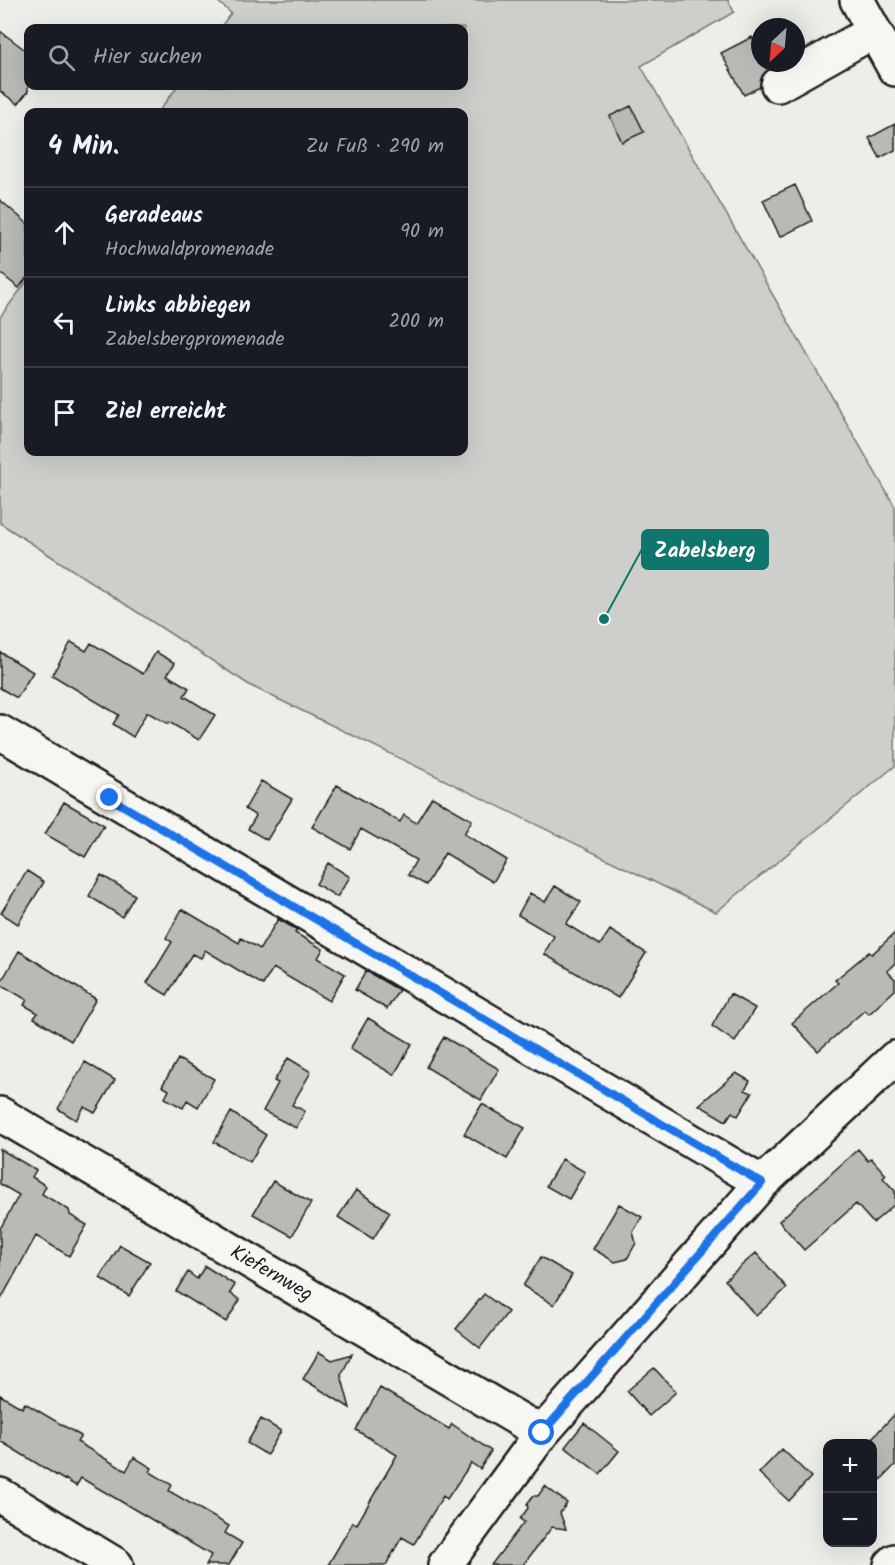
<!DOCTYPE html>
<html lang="de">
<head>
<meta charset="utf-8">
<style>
  :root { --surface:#171b24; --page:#20242c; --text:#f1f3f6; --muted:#9ea1a6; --line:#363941 }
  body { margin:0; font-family:Kalam,sans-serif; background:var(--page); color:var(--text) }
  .controls { position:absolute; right:18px; bottom:18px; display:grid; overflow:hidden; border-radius:12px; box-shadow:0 6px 24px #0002 }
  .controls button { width:54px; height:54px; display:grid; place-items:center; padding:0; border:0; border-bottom:2px solid var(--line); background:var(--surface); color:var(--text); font:30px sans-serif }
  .compass { position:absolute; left:751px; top:18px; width:54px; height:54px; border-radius:50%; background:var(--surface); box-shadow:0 6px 24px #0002; rotate:206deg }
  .stop { position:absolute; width:18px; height:18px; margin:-14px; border:4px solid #1a73e8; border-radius:50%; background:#fff }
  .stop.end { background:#1a73e8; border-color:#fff; box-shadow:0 2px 6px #0008 }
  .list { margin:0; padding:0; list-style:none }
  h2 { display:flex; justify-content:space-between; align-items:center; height:78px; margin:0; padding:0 24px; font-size:26px }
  h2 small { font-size:20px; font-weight:400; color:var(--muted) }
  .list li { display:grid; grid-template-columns:39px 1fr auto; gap:18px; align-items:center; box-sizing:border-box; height:90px; padding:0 24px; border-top:2px solid var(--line) }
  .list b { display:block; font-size:22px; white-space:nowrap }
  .list p { margin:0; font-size:20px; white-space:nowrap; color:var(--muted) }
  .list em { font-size:20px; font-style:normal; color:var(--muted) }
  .icon { flex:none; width:33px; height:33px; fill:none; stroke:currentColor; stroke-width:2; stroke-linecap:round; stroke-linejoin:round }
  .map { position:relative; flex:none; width:895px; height:1565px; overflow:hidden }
  .search { position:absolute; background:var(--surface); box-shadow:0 6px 24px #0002; left:24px; top:24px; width:444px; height:66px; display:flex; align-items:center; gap:15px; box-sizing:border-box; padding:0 21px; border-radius:12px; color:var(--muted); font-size:22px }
  .panel { position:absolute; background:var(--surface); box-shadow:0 6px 24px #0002; left:24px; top:108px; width:444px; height:348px; border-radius:12px }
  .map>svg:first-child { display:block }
  .green { fill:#cececb; stroke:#757574; stroke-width:1.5 }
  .building { fill:#b9b9b6; stroke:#1c1c1c; stroke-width:1.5 }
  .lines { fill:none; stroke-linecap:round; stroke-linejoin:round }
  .minor-casing { stroke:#1c1c1c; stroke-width:38 }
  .minor { stroke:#f6f6f2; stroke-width:33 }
  .route { stroke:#1a73e8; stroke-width:8 }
  .labels { text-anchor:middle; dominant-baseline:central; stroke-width:6; stroke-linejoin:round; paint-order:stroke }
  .street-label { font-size:20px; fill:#1c1c1c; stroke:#f6f6f2 }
  .leader { fill:none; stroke:#0f766e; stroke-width:2 }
  .callout-dot { fill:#0f766e; stroke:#f6f6f2; stroke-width:2 }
  .callout { fill:#0f766e; stroke:#0f766e; stroke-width:2 }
  .callout-label { font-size:21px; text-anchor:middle; font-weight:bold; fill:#fff }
</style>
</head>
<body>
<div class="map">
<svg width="895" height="1565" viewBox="0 0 895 1565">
  <rect width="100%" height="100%" fill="#edede9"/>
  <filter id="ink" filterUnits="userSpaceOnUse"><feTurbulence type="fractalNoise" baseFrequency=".0167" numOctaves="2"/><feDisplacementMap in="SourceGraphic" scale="12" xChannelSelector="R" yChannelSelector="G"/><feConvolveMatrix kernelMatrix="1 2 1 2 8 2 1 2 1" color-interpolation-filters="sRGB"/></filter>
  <g filter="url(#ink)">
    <path class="green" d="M216 0H728L734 12 641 66 895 507V766L716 912 251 686 0 523V317L28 280V452H464V112H158L178 86H464V28H220L231 13Z"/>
    <path class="building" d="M0 31 28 52V91L18 104 0 91Z
      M752 37 760 52V63H766L769 69 762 76 760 87 744 95 721 53Z
      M631 106 644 132 622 142 610 116Z
      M895 124V150L880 158 869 138Z
      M795 185 812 221 780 237 763 200Z
      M0 200 28 224V276L19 288 0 273Z
      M71 642 86 651 91 643 143 674 156 652 175 663 167 675 189 688 184 696 215 715 199 740 169 722 168 724 147 712 133 737 113 724 119 715 52 675Z
      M0 652 33 672 17 698 0 688Z
      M261 781 292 799 267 840 248 829 256 816 245 809Z
      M337 785 400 822 404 815 416 823 432 797 472 820 464 834 507 860 493 882 445 853 426 885 408 875 416 860 361 829 350 849 312 827Z
      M64 802 104 825 85 857 45 834Z
      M328 863 350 877 337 897 316 884Z
      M27 871 44 882 18 924 1 913Z
      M101 875 135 895 122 917 89 896Z
      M555 886 581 902 566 924 600 945 610 930 646 953 618 998 544 954 554 936 518 915 530 893 545 902Z
      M182 909 239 943 241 938 260 949 278 919 297 930 295 933 323 949 318 958 345 974 329 1001 273 968 263 985 205 950 201 958 192 954 167 995 147 983 172 942 166 938Z
      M895 933V963L887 971 895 979V990L869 1014 865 1010 818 1051 792 1023 838 983 835 980 869 952 872 954Z
      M19 951 96 999 71 1041 34 1018 38 1013 24 1005 27 1000 0 984Z
      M366 971 399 990 387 1009 355 990Z
      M730 994 755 1008 735 1042 712 1026Z
      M368 1018 412 1044 394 1075 350 1049Z
      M444 1037 499 1069 481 1100 426 1067Z
      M288 1058 311 1072 292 1105 305 1111 296 1128 263 1111 278 1083 274 1081Z
      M178 1059 214 1079 198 1107 187 1100 183 1108 165 1098 169 1090 162 1086Z
      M85 1062 115 1080 95 1113 84 1107 76 1120 58 1109Z
      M736 1073 750 1081 745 1090 752 1093 738 1116 732 1112 726 1121 699 1105Z
      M482 1104 525 1128 507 1159 464 1134Z
      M231 1112 266 1135 250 1162 214 1142Z
      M0 1149 36 1170 32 1177 46 1186 42 1194 69 1210 70 1215 87 1225 69 1256 36 1236 0 1301V1229L19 1195 0 1184Z
      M858 1149 868 1161 871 1158 886 1175 883 1178 895 1191V1204L873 1223 856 1204 804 1250 779 1221Z
      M562 1159 585 1172 569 1199 546 1186Z
      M273 1181 311 1203 292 1236 253 1214Z
      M356 1190 390 1212 373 1239 338 1217Z
      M619 1204 642 1217 633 1232 636 1243 627 1259 615 1262 593 1249Z
      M120 1245 150 1262 129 1296 100 1278Z
      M756 1253 787 1288 756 1316 725 1280Z
      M541 1257 572 1275 554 1305 523 1286Z
      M205 1266 235 1285 230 1293 240 1300 226 1322 176 1291 188 1272 197 1279Z
      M484 1294 508 1312 480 1348 456 1329Z
      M319 1352 332 1360 352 1354 341 1375 350 1408 303 1379Z
      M654 1368 676 1392 649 1416 627 1391Z
      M380 1388 449 1429 452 1424 491 1451 480 1469 471 1463 447 1499 443 1496 414 1544 402 1537 386 1565H328L353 1522 357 1524 397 1455 356 1430Z
      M0 1395 22 1408 25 1403 81 1436 77 1442 126 1471 134 1457 152 1468 150 1472 172 1485 169 1491 229 1526 225 1533 242 1543 229 1565H206L211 1555 139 1512 81 1478 76 1486 65 1479 64 1480 0 1441Z
      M895 1414V1465L873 1488V1437Z
      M261 1419 281 1431 267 1455 247 1443Z
      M584 1423 619 1451 600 1474 565 1447Z
      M782 1449 811 1477 789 1501 759 1473Z
      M545 1486 567 1503 560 1513 566 1529 552 1527 523 1565H491L524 1522 520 1519 528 1508 527 1504 533 1496H538Z"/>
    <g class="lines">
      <defs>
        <path id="minor" d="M857 0 895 69
          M778 85 874 31
          M0 732 762 1183
          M0 1114 542 1433
          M0 1495 116 1565
          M445 1565 542 1433 762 1183 895 1058
          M891 1565 895 1561"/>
      </defs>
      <use href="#minor" class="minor-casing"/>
      <use href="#minor" class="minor"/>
    </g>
  </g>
  <g class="lines" filter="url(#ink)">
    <path class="route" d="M110 798 762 1183 542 1433"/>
  </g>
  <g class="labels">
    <g class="street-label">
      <text transform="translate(271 1274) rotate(30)">Kiefernweg</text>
    </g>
  </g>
  <path class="leader" d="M604 619L642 549"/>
  <circle class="callout-dot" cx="604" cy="619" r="6"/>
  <rect class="callout" x="642" y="530" width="126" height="39" rx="6"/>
  <g class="callout-label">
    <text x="705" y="557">Zabelsberg</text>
  </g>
</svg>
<div class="controls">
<button>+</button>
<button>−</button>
</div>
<svg class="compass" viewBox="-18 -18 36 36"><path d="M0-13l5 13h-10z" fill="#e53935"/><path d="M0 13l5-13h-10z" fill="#9ea1a6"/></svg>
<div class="stop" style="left:542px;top:1433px"></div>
<div class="stop end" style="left:110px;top:798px"></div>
<div class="search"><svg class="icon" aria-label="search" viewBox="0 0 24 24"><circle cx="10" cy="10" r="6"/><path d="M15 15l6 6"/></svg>Hier suchen</div>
<section class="panel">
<h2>4 Min.<small>Zu Fuß · 290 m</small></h2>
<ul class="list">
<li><svg class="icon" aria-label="ahead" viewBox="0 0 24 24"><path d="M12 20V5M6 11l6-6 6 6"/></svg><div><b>Geradeaus</b><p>Hochwaldpromenade</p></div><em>90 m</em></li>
<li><svg class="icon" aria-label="left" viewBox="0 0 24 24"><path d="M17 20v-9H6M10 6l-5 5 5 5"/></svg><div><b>Links abbiegen</b><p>Zabelsbergpromenade</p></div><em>200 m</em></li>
<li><svg class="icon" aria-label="arrive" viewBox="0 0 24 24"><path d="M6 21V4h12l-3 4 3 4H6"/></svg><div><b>Ziel erreicht</b></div></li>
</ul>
</section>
</div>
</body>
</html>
